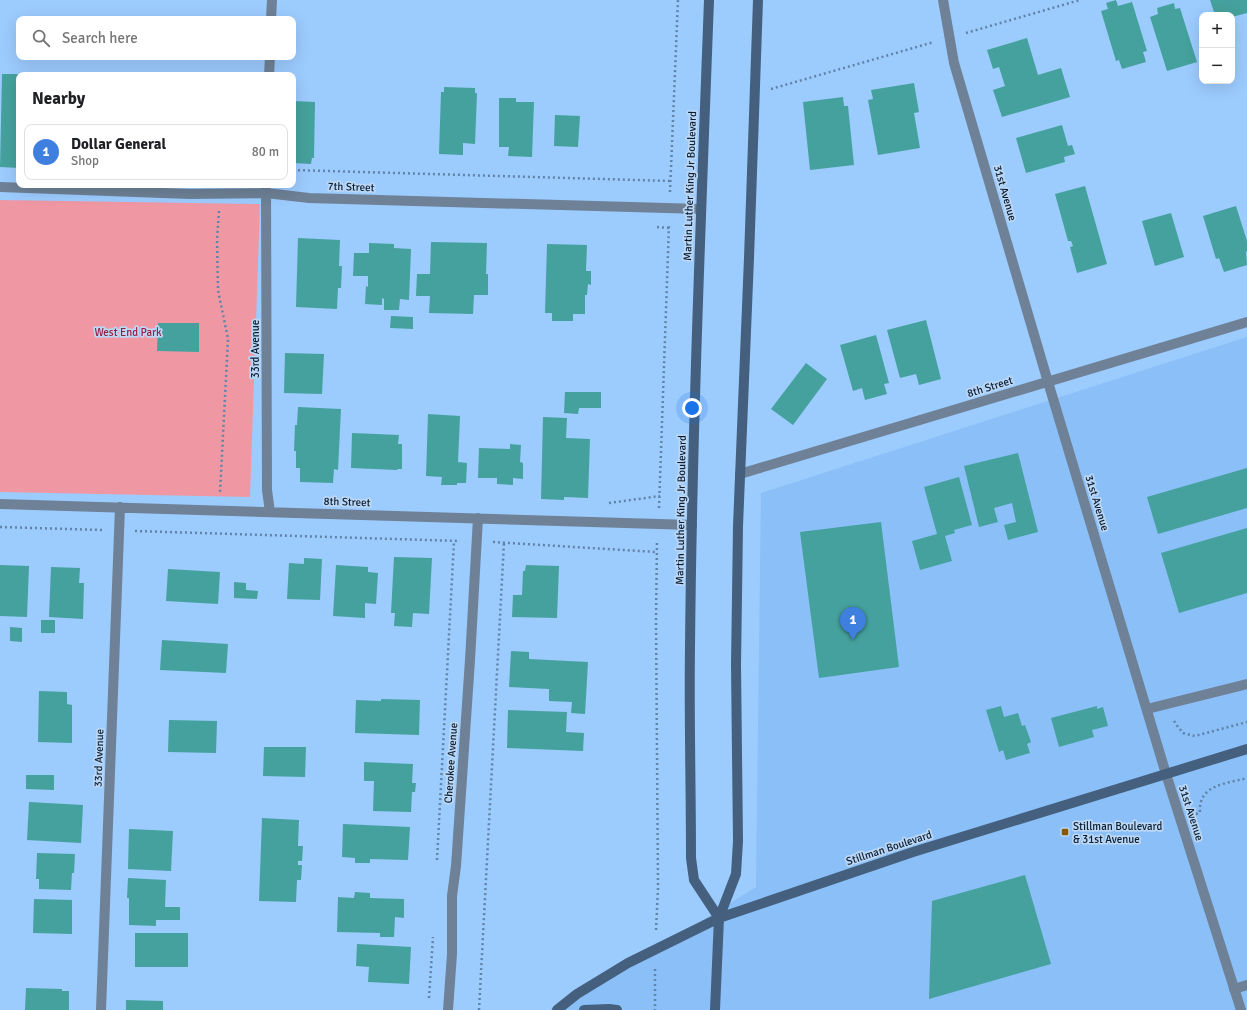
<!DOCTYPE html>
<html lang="en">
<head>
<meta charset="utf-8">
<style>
  :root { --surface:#fff; --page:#f6f6f6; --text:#202124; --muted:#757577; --line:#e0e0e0; --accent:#db2777 }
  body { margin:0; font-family:Signika,sans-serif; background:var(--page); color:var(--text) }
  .controls { position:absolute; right:12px; top:12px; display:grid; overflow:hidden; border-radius:8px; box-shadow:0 4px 16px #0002 }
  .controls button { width:36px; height:36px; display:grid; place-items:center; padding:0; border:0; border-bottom:1px solid var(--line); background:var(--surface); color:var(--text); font:20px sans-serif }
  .you { position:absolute; left:692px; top:408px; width:14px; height:14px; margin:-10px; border:3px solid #fff; border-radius:50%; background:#1a73e8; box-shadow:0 0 0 6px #1a73e833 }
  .badge { display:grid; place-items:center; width:26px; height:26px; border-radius:50%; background:var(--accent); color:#fff; font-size:13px; font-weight:700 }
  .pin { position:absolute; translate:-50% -33px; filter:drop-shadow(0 1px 2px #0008) }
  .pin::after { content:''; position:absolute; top:21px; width:14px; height:12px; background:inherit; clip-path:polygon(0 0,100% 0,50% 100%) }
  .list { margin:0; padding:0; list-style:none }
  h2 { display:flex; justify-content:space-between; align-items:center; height:52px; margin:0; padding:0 16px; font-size:17px }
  h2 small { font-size:13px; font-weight:400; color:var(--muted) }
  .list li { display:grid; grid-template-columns:26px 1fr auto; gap:12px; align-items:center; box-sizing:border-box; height:56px; margin:0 8px 8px; padding:0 8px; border:1px solid var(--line); border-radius:8px }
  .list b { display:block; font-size:15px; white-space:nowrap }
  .list p { margin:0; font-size:13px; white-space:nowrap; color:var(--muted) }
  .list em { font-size:13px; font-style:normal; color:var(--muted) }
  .icon { flex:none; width:22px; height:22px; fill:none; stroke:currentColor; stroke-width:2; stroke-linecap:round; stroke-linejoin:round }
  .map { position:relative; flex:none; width:1247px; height:1010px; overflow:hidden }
  .search { position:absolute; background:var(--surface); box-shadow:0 4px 16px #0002; left:16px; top:16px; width:280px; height:44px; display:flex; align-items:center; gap:10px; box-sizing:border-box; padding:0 14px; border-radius:8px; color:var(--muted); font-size:15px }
  .panel { position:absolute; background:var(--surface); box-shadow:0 4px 16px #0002; left:16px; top:72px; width:280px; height:116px; border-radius:8px }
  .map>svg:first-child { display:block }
  .built { fill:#8abff7 }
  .green { fill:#ef98a4 }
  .building { fill:#45a19d }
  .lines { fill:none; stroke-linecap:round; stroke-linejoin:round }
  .path { stroke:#6083a8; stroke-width:2.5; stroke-dasharray:2 3; stroke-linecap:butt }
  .service { stroke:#6e8196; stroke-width:10 }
  .minor { stroke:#6e8196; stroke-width:10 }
  .secondary { stroke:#44607e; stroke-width:10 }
  .poi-dot { fill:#8a5801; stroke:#bbd7f5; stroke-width:1.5 }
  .labels { text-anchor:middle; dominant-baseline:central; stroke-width:3.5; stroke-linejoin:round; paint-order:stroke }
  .street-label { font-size:11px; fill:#0b1d2f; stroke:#bbd7f5 }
  .park-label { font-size:11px; fill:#991e40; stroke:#bbd7f5 }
  .poi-label { font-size:11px; fill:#0b1d2f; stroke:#bbd7f5; text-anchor:start }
</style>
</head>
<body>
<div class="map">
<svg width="1247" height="1010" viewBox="0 0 1247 1010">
  <rect width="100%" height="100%" fill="#9ccbfe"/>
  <path class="built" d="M1247 337V1010H549L655 950 756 887 761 493Z"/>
  <path class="green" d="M0 200 260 204 250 497 0 492Z"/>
  <path class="building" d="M1116 0 1118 6 1132 2 1147 51 1143 52 1146 62 1122 69 1119 60 1116 61 1101 11 1108 9 1106 3Z
    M1210 0H1247V13L1232 17V15H1215Z
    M1174 3 1175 9 1180 8 1197 62 1167 71 1150 17 1158 14 1157 8Z
    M1027 38 1038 75 1061 68 1070 97 1002 117 993 90 1005 86 999 67 993 69 987 50Z
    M2 74H19V168L0 167Z
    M914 83 919 112 914 113 920 148 878 155 868 100 873 99 871 90Z
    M444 87 475 88V93H477L475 144 463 143V155L439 154 441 92H444Z
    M843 97 844 106H848L854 165 810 170 803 102Z
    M499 98H516V102H534L532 157 508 156 509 147H499Z
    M293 101 315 102 314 158H312L311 164 293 163Z
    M555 115 580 116 578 147 554 146Z
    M1062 125 1068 146 1072 145 1075 154 1064 157 1065 162 1026 173 1016 138Z
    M1085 186 1107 264 1077 273 1070 247 1073 246 1071 241H1068L1055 194Z
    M1236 206 1247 241V251L1246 252 1247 265 1224 272 1219 258 1216 259 1203 216Z
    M1171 213 1184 257 1155 266 1142 221Z
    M298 238 340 240 339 266H342L341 288H338L337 309 296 307Z
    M431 242 487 243 486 274H488V295H474L473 314 429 313 430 296H416L417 274H430Z
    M369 243 394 244V248L411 249 409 300 400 299 399 310H384V299L382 298V305L365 304 366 286 368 287V276H353L354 253H369Z
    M547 244 587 245 586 271H591V285L588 284 587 295H585V314H573V321H552V313H545Z
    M391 316 413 317V329L390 328Z
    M926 320 941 379 919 385 916 374 900 378 887 330Z
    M158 323H199V352L157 351Z
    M876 335 889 383 884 384 887 394 865 400 862 388 853 391 840 345Z
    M285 353 324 354 322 394 284 393Z
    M806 363 827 379 793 425 771 409Z
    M565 392H601V408H579L578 414 564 413Z
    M298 407 341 409 338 470 334 469 333 483 300 482V468H296V451H294L295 425H297Z
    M428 414 460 416 458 462 467 463 466 483H457V485H441L442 477 426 476Z
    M543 417 567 418 566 438 590 439 588 498 564 497V500L541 499Z
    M352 433 399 435 398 444H402V469H398L397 470 351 468Z
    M510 444 521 445 520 462 523 463V479L513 478V485L497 484V478H478L479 448 510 449Z
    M1018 453 1038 532 1008 540 1004 525 1016 522 1012 503 994 508 998 522 979 527 964 466Z
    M1247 468V508L1158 534 1147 497Z
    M959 477 972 525 954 530 955 533 945 536 952 561 920 570 912 541 937 534 924 487Z
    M881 522 899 667 819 678 800 532Z
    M1247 528V593L1179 613 1161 553Z
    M394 557 432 558 429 614 413 613 412 627 394 626 395 613H391Z
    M304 558 322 559 320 600 287 599 289 563 304 564Z
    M0 565 29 566 27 617 0 616Z
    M336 565 368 567V572L378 573 376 604 365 603V618L333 616Z
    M526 565 559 566 557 618 512 617 513 595H522L523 571H525Z
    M51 567 80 568 79 583H84L83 619 49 617Z
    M168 569 220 572 218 604 166 601Z
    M234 582 246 583V590L258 591 257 599 234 598Z
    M41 620H55V633H41Z
    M10 627 22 628V642L10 641Z
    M162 640 228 644 226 673 160 670Z
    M511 651 529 652V659L588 662 585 714 571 713 572 702 549 701V689L509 687Z
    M39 691 67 692V704L72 705V743L38 742Z
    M381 699 420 700 419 735 355 733 356 700 381 701Z
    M1001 706 1004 717 1018 713 1022 726 1025 725 1031 742 1027 744 1030 753 1006 760 1003 750 999 752 986 710Z
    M1097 706V709L1103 707 1108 726 1092 730 1094 737 1059 747 1051 718Z
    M508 710 567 712 566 732 584 733 583 751 507 748Z
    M169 720 217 721 216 753 168 752Z
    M264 747H306L305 777 263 776Z
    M364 762 413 764 412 783H416L415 792H412L411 812 373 811 374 781H364Z
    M26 775H54V790L26 789Z
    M29 802 83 805 81 843 27 840Z
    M262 818 299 820 298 846H303L302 861H298V865H302L301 880H297L296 902 259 901Z
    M343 824 410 827 408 860 370 859V863H355V858L342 857Z
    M129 829 173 831 171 871 128 869Z
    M37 853 75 854 74 873H72L71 890 39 889V879H36Z
    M1025 875 1051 964 929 999 932 901Z
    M128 878 166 880 165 907H180V920H156V926L129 925V898H127Z
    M355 892 370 893V898L404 899V918L395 917 394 937H380V933L337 932 338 897 354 898Z
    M34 899 72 900V934L33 933Z
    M135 933H188V967H135Z
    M357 944 411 947 409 984 368 982 369 967 356 966Z
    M26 988 62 989V991H69V1010H25Z
    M126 1000 163 1001V1010H126Z"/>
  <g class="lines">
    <path class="path" d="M966 33 1080 0
      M771 89 934 42
      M293 170 671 181
      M670 192 678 0
      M219 211 217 239 218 290 228 339 220 493
      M657 227 669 228
      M609 503 660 496
      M659 508 669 225
      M0 527 102 530
      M135 531 460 541
      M493 542 656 552
      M1174 721 1178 727 1183 733 1195 736 1247 722
      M1196 814 1200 813C1198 784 1226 784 1247 778
      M437 860 454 541
      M656 930 658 888 656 619 657 541
      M655 969V1010
      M429 998 433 937
      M479 1010 504 542"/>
    <path class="service" d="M1234 989 1247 985"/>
    <path class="minor" d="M943 0 954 63 1048 382 1166 774 1241 1010
      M271 19 272 0
      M269 75 270 57
      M266 185 267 490 270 512
      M0 187 190 194 266 193 309 198 701 209
      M740 474 1247 322
      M0 504 692 525
      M1147 709 1247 684
      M101 1010 120 507
      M448 1010 452 954V896L456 866 470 660 478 518"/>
    <path class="secondary" d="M709 0C701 216 692 431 690 647 689 717 691 788 691 858L694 880 719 918
      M557 1010 577 994 628 963 719 918 913 852 1247 749
      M584 1010 609 1009 617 1010
      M715 1010 719 918 736 874 738 841 736 665 738 526 749 258 758 0"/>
  </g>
  <rect class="poi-dot" x="1061" y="828" width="8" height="8" rx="2"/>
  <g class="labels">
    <g class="street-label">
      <text transform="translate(690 186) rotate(-88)">Martin Luther King Jr Boulevard</text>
      <text transform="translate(351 187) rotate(2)">7th Street</text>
      <text transform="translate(1005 193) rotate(74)">31st Avenue</text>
      <text transform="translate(255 349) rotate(-90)">33rd Avenue</text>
      <text transform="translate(990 387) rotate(-17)">8th Street</text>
      <text transform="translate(347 502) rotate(2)">8th Street</text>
      <text transform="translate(1097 503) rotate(73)">31st Avenue</text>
      <text transform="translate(681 510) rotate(-89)">Martin Luther King Jr Boulevard</text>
      <text transform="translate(99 758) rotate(-88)">33rd Avenue</text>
      <text transform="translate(451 763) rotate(-86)">Cherokee Avenue</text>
      <text transform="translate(1191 813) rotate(72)">31st Avenue</text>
      <text transform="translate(889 848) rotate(-18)">Stillman Boulevard</text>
    </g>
    <g class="park-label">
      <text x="128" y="332">West End Park</text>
    </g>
    <g class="poi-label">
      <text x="1073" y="826">Stillman Boulevard<tspan x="1073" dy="13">&amp; 31st Avenue</tspan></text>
    </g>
  </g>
</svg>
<div class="controls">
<button>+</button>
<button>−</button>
</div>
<div class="you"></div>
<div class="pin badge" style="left:853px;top:640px;background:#3f7fe0">1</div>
<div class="search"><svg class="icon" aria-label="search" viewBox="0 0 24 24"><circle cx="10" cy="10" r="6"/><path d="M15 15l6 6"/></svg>Search here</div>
<section class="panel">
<h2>Nearby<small></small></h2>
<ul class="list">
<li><span class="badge" style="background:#3f7fe0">1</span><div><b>Dollar General</b><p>Shop</p></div><em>80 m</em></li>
</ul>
</section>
</div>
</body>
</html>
